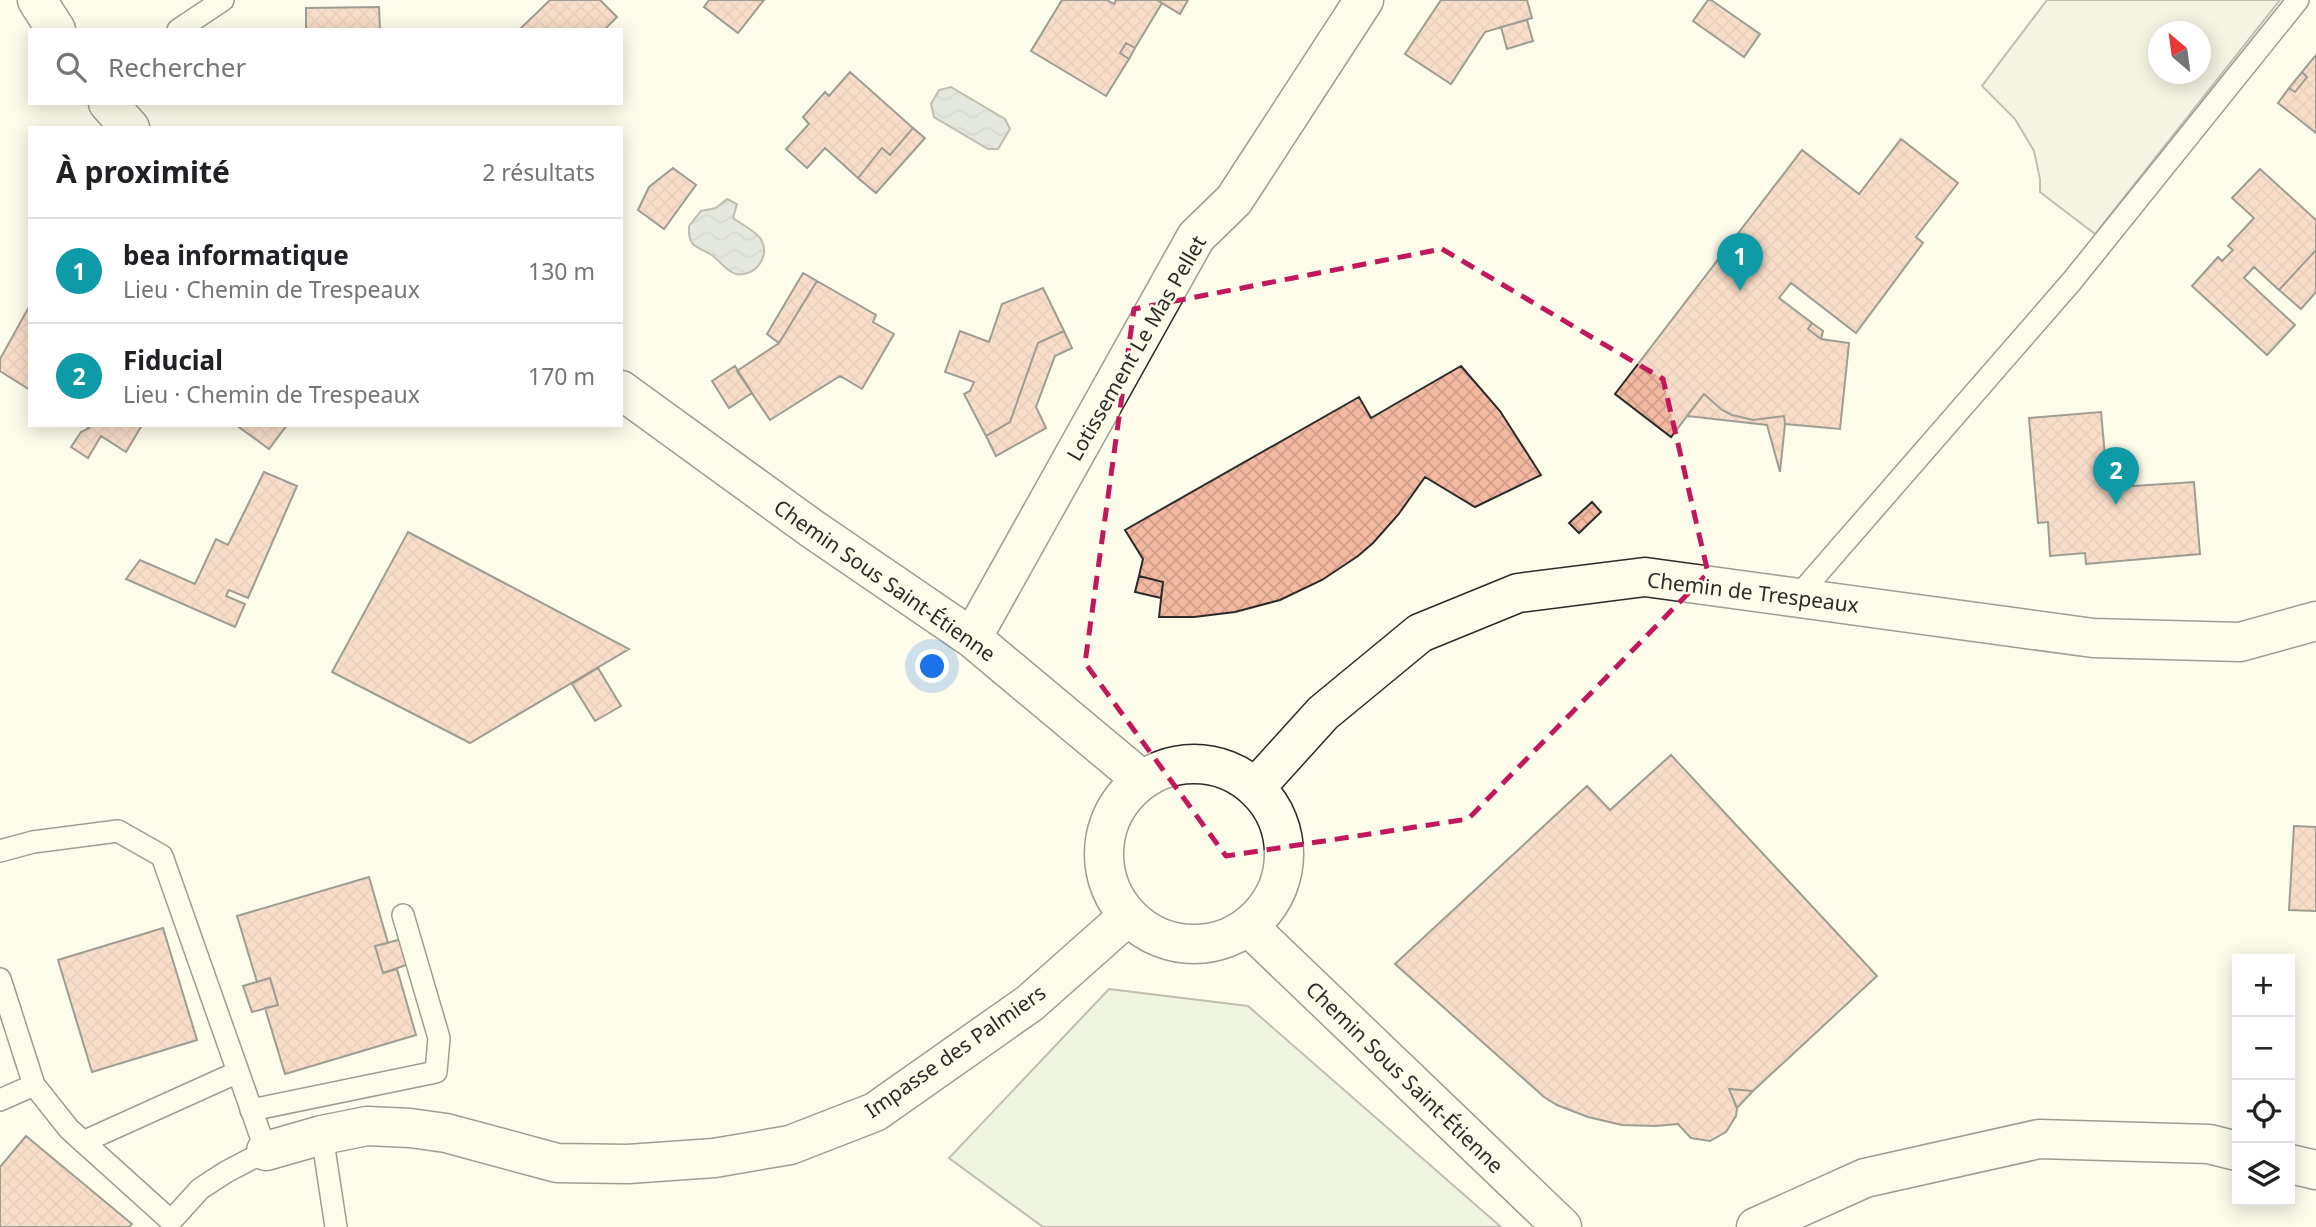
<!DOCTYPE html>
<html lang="fr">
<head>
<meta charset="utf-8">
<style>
  :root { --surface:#fff; --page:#f2f2f2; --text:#202124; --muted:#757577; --line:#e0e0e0; --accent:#1a73e8 }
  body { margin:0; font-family:"Noto Sans",sans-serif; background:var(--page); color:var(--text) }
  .controls { position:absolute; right:21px; bottom:21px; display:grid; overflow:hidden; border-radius:0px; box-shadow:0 4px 18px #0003 }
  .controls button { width:63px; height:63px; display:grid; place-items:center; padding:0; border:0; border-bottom:2px solid var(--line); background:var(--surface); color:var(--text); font:35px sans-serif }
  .compass { position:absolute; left:2148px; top:21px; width:63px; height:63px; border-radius:50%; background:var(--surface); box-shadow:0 4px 18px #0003; rotate:331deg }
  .you { position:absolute; left:933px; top:667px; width:24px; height:24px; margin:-18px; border:5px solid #fff; border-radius:50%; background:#1a73e8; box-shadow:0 0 0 10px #1a73e833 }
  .badge { display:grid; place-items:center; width:46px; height:46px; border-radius:50%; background:var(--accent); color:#fff; font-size:23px; font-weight:700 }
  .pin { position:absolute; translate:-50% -58px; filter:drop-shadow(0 2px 4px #0008) }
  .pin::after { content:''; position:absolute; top:37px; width:24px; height:21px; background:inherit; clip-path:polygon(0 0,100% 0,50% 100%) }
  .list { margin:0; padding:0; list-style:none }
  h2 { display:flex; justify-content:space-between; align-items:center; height:91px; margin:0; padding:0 28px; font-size:30px }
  h2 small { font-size:23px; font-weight:400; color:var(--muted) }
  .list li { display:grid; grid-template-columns:46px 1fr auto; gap:21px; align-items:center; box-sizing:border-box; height:105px; padding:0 28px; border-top:2px solid var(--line) }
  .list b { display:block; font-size:26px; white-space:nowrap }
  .list p { margin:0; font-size:23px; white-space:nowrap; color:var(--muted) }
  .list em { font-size:23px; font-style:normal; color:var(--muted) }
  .icon { flex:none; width:38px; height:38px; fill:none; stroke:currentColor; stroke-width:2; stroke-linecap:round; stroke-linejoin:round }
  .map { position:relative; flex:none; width:2316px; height:1227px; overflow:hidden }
  .search { position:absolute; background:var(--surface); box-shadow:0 4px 18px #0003; left:28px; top:28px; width:595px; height:77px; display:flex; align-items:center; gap:18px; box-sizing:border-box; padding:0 24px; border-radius:0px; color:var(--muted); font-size:26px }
  .panel { position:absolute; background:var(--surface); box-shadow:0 4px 18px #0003; left:28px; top:126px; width:595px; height:301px; border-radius:0px }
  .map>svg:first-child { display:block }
  .green { fill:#deebd1; stroke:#74746e; stroke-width:2 }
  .parking { fill:#eceadb; stroke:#74746e; stroke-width:2; fill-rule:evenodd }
  .water { fill:url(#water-waves); stroke:#74746e; stroke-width:2 }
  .building { fill:url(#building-cross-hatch); stroke:#2b2b2b; stroke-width:2 }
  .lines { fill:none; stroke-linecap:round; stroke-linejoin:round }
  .lane-casing { stroke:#2b2b2b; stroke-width:24 }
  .street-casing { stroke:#2b2b2b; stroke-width:41 }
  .lane { stroke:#fdfbea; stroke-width:21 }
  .street { stroke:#fdfbea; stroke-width:38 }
  .marked { fill:none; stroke:#c2185b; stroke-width:5; stroke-dasharray:14 9; stroke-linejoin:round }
  .labels { text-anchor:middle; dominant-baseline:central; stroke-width:5; stroke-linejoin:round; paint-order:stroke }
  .street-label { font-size:21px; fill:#2b2b2b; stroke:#fdfbea }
</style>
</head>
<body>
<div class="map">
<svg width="2316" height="1227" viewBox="0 0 2316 1227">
  <defs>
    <pattern id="water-waves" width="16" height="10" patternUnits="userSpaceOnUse" patternTransform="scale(1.75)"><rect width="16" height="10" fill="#c7d0d0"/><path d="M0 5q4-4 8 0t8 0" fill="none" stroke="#abb3b3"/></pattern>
    <pattern id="building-cross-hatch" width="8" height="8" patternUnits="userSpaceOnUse" patternTransform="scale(1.75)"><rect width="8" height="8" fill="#f2b8a0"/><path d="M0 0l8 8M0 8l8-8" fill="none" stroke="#d09e8a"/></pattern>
  </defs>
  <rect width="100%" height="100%" fill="#fdfbea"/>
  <path class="green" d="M1109 989 1248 1006 1501 1227H1043L949 1158Z"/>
  <path class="parking" d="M2047 0H2280L2095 234 2040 192V179L2034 151 2015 119 1982 86ZM2158 32H2200V74H2158Z"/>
  <path class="water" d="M951 87 1005 119 1010 129 998 149H988L934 117 931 104 939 90Z
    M727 199 737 204 733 218C741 224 754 230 760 238 772 255 755 278 736 274 725 271 720 260 710 254 695 246 688 246 689 226L701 211 716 208Z"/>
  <path class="building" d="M550 0H600L617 17 604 30H519Z
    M709 0H764L738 33 704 7Z
    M1062 0H1107L1114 4 1116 0H1157L1162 3 1135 48 1126 43 1120 53 1129 59 1106 96 1031 51Z
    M1157 0H1188L1180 14Z
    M1441 0H1527L1532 18 1485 32 1451 84 1405 54Z
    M1708 0H1711L1760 34 1744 57 1693 21Z
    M379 7 380 30H306V8Z
    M1527 20 1533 41 1507 49 1501 27Z
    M1126 43 1135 48 1129 59 1120 53Z
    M2316 55V133L2278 103 2289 88 2295 92 2307 77 2302 72Z
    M850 72 913 128 890 155 882 148 858 178 825 148 807 168 786 149 809 124 803 117 825 92 829 96Z
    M2302 72 2307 77 2295 92 2289 88Z
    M913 128 925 138 876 193 858 178 882 148 890 155Z
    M1901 139 1958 183 1916 237 1923 243 1856 333 1791 283 1779 298 1812 323 1808 329 1821 339 1849 343 1840 429 1785 424 1784 416 1753 420 1732 415 1722 410 1704 394 1671 437 1615 394 1802 150 1859 194Z
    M673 168 696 185 664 229 638 210 649 187Z
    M2260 169 2316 220V250L2279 290 2254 267 2244 278 2295 325 2267 355 2192 286 2218 257 2222 261 2233 250 2228 246 2254 218 2232 198Z
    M2316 250V292L2301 309 2279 290Z
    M803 273 817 281 779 343 767 334Z
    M817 281 876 315 873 322 894 334 862 389 840 376 770 420 737 371 779 343Z
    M1043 288 1064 331 1038 343 1010 422 986 436 964 394 970 391 974 382 945 372 960 331 989 342 1002 304Z
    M30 305V390L0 371V359Z
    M1812 323 1823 331 1821 339 1808 329Z
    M1064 331 1072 348 1055 356 1036 407 1046 428 996 456 986 436 1010 422 1038 343Z
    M735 366 752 393 729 408 712 381Z
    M1461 366 1500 411 1541 475 1475 507 1425 477 1398 515 1373 543 1358 556 1322 580 1280 600 1235 612 1194 617H1159L1163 582 1139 576 1143 559 1125 530 1359 397 1371 418Z
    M1704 394 1722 410 1732 415 1753 420 1784 416 1785 424 1780 472 1767 425 1687 416Z
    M2101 412 2107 478 2118 487 2194 482 2200 554 2086 564 2085 553 2050 556 2048 522 2038 523 2029 418Z
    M85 425H142L126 452 101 436 88 458 71 447 81 432 89 428Z
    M236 425H287L269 449Z
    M264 472 297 486 248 598 229 590 226 596 245 604 235 627 126 579 140 560 195 584 216 539 228 545Z
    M1592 502 1601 512 1579 533 1569 523Z
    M408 532 629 649 470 743 332 672Z
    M1139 576 1163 582 1161 598 1135 592Z
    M598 668 621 706 595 721 572 684Z
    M1671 755 1877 976 1753 1091 1729 1089 1737 1108 1736 1116 1726 1132 1710 1141 1691 1138 1678 1124 1655 1126 1622 1125 1588 1117 1557 1105 1544 1097 1395 964 1587 786 1610 810Z
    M2294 826 2316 827V911L2289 910Z
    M369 877 388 943 375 946 383 973 397 969 416 1035 285 1074 265 1008 278 1005 271 981 270 978 257 982 237 916Z
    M163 928 197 1040 92 1072 58 960Z
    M402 939 409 964 383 973 375 946Z
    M270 978 278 1005 252 1012 243 986Z
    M1729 1089 1753 1091 1737 1108Z
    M26 1136 132 1224 129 1227H0V1167Z"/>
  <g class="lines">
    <defs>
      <path id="lane" d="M178 30 223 0
        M1798 596 2072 281 2298 0
        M0 851 33 842 118 831 162 856 266 1151 226 1172 200 1189 171 1221 69 1129 34 1085 0 979
        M0 1100 34 1085
        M251 1110 436 1072 439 1038 403 915
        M322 1135 336 1227
        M83 1142 238 1072"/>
      <path id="street" d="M37 0 56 30
        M108 103 130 128
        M621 390 811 528 972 638 1142 780
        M972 638 1196 237 1234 200 1364 0
        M1104 854a90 90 0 1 1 180 0a90 90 0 1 1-180 0Z
        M1256 787 1323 713 1420 633 1518 593 1645 577 2093 638 2240 642 2316 621
        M1248 926 1562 1227
        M266 1151 322 1135 367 1126 410 1128 446 1133 557 1163 628 1164 714 1158 790 1145 875 1112 1030 1003 1128 916
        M2290 1164 2316 1170
        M1756 1227 1865 1178 2039 1139 2209 1144 2237 1151"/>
    </defs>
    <use href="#lane" class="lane-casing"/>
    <use href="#street" class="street-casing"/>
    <use href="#lane" class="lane"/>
    <use href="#street" class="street"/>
  </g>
  <path d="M0 0H2316V1227H0ZM1442 249 1663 379 1708 573 1468 819 1226 856 1085 663 1134 309Z" fill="#fdfbea" fill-opacity=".55" fill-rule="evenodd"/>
  <path class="marked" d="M1442 249 1663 379 1708 573 1468 819 1226 856 1085 663 1134 309Z"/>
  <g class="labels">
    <g class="street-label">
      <text transform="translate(1136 348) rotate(-60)">Lotissement Le Mas Pellet</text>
      <text transform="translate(885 580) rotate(35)">Chemin Sous Saint-Étienne</text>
      <text transform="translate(1753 592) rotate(7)">Chemin de Trespeaux</text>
      <text transform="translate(955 1051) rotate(-35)">Impasse des Palmiers</text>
      <text transform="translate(1405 1077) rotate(44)">Chemin Sous Saint-Étienne</text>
    </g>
  </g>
</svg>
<div class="controls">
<button>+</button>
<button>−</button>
<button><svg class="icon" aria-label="locate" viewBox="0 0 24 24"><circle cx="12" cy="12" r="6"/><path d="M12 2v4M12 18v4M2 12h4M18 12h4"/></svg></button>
<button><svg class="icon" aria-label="layers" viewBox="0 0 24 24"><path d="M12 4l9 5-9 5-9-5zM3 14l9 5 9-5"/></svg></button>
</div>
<svg class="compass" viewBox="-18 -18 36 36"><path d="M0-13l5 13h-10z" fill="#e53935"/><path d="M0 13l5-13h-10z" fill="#757577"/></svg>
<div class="you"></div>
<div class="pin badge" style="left:1740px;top:291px;background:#0f9aa8">1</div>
<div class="pin badge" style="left:2116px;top:505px;background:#0f9aa8">2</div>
<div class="search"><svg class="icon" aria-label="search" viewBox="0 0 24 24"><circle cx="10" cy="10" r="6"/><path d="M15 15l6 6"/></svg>Rechercher</div>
<section class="panel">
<h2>À proximité<small>2 résultats</small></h2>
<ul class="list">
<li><span class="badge" style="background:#0f9aa8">1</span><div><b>bea informatique</b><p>Lieu · Chemin de Trespeaux</p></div><em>130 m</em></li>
<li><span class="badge" style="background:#0f9aa8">2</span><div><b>Fiducial</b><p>Lieu · Chemin de Trespeaux</p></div><em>170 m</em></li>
</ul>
</section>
</div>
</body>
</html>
